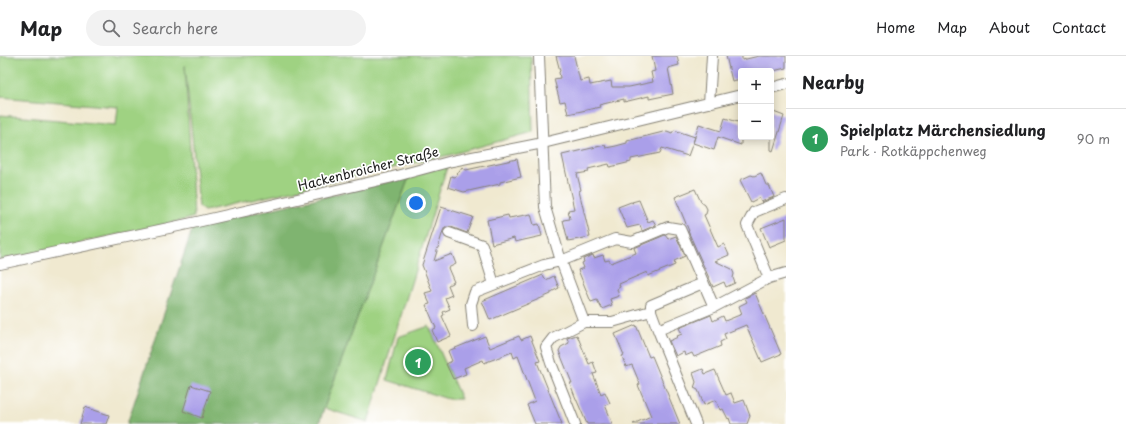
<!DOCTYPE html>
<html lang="en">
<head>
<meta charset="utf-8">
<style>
  :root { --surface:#fff; --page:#f2f2f2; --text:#202124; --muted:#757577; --line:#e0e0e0; --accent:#d1495b }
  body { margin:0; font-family:"Playpen Sans",sans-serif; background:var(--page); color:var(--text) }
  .controls { position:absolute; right:12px; top:12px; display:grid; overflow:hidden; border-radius:4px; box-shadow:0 2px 10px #0003 }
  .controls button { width:36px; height:36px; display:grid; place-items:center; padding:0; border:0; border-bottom:1px solid var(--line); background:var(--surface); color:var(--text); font:20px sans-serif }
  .you { position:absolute; left:416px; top:147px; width:14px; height:14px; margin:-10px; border:3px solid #fff; border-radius:50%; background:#1a73e8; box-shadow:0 0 0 6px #1a73e833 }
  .badge { display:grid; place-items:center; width:26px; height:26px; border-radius:50%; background:var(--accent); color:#fff; font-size:13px; font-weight:700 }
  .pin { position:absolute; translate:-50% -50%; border:2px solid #fff; box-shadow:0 1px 4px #0006 }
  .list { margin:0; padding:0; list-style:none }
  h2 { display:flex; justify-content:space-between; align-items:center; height:52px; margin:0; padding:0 16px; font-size:17px }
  h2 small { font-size:13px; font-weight:400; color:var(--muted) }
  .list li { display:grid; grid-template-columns:26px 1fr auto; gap:12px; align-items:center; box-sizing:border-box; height:60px; padding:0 16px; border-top:1px solid var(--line) }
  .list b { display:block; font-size:15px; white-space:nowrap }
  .list p { margin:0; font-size:13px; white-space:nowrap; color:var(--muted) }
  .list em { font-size:13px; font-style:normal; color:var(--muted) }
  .icon { flex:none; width:22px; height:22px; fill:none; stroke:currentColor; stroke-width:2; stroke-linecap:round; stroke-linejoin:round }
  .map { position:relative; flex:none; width:786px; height:368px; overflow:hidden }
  header { display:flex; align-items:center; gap:24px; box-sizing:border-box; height:56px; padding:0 20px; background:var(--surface); border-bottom:1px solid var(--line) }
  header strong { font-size:19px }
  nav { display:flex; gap:22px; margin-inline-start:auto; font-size:14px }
  .search { width:280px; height:36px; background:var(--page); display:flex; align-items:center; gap:10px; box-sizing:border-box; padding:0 14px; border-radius:22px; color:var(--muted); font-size:15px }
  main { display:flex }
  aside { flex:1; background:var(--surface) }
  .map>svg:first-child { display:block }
  .green { fill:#9fd282; stroke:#5e774f }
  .forest { fill:#7fb470; stroke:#4e6846 }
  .building { fill:#aa9fe9 }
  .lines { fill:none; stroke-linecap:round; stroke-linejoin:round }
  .minor-casing { stroke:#868276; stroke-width:12 }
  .minor { stroke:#fff; stroke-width:10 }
  .labels { text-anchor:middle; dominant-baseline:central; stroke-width:3.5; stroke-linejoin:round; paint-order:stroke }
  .street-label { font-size:13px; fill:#1c1c1c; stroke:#fff }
</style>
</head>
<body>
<header>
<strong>Map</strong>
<div class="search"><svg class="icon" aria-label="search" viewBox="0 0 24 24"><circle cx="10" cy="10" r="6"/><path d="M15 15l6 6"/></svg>Search here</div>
<nav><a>Home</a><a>Map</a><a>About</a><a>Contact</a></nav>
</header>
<main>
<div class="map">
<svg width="786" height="368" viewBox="0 0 786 368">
  <rect width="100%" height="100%" fill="#fff"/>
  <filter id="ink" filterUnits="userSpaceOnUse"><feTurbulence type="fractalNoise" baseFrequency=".025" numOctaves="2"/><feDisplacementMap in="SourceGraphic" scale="8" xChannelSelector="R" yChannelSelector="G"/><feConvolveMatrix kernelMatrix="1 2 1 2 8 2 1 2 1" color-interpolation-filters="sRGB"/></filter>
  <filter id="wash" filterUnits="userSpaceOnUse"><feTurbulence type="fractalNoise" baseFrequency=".012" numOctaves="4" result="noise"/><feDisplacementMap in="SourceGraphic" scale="16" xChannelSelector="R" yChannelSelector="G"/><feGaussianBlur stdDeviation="0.9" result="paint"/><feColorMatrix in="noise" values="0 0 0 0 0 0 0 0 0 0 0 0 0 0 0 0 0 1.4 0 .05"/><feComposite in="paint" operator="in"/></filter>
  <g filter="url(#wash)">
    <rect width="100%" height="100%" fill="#f0e9d0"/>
    <path class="green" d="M0 0H531L533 76 449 99 204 155 199 151 185 9 194 161 184 164 0 204V59L116 69 118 51 0 41Z
      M448 108 368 366 324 352 409 121Z
      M429 270 461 343H448L387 324 398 281Z"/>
    <path class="forest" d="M409 121 324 352 319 368H127L193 171Z"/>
    <g id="blocks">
      <path class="building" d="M556 0H574L580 25 589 23 590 29 611 25 612 31H629L653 26 651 16 655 15 652 0H677L679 9 668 12 673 38 649 43V40L624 46V43L599 49 600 51 568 58 565 45 560 46 554 23 560 22 559 16 560 15Z
        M726 0H742V4L759 0H786V12L773 15H741V23L732 25Z
        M771 55 784 60 773 95 771 94Z
        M725 62 741 67V89L718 81 714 94 693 87 699 68 721 75Z
        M674 74 695 81 688 100 662 92 660 97 631 103V106L610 111 609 108 588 113 589 116 577 118 581 134 579 135 590 181 568 185 563 164 570 163 568 154 574 153 562 99 605 89 606 92 616 90 627 87V85L667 75 672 77Z
        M517 103 521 121 500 126V128L464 136 448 131 451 120 455 121 462 111 466 114Z
        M761 117 766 129H769L774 141 761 146 759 142 751 146 740 124 751 119 754 120Z
        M695 133 701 146 705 149 707 153 706 158 704 159 718 191 724 188 729 199 715 205 732 213 734 218 733 222 735 227 726 231 724 226 713 231 688 175H689L675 141Z
        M639 144 648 166 653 164 656 169 642 175 640 169 627 172 618 151 631 146 633 147 632 146Z
        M441 151 473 161 467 177 451 171H445L443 175 434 205 452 198 456 208 448 212 454 226 448 229 452 239 445 242 450 253 443 256 444 259 442 260 451 280 437 286 432 274 436 272 426 249 430 248 425 237 432 235 422 209Z
        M531 158 534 169 539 168 542 180 515 186 514 182 492 188 487 164 508 159 509 162Z
        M786 162V184L769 191 761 172Z
        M665 179 668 183 676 180 685 200 674 205 675 209 648 220 647 216 619 228 620 231 617 233 619 240 610 243 612 249 602 253 597 244 591 246 578 214 584 212 582 207 584 206 583 203 593 199 594 202 603 199 605 205 609 204 611 207 636 197 634 192Z
        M543 219 546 224 554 220 559 232 551 236V238L490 264 482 245Z
        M755 237 781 298 762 306 746 269 724 278 726 283 720 286 721 290 694 301 692 297 685 300 684 296 676 300 669 285 678 281 677 280 682 278 679 272 711 259 713 265 723 260 725 265 742 258 739 250 747 246 745 242Z
        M636 269 649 301 652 300 680 368H633L651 360 638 329 640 328 632 309 626 311 622 300 624 299 615 278Z
        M577 279 589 308 593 306 597 317 593 318 601 338 605 336 610 347 605 349 613 368H587L574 338 570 327H572L559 295 561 291 569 287 567 282Z
        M485 280 490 292 519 280 521 284 530 280 540 305 537 306 562 368H535L527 349 535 345 518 300 514 302 512 296 484 307 483 304 464 312 466 318 453 323 446 308 452 305 448 295Z
        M703 313 705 318 715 314 726 339 731 337 735 347 744 344 750 360 747 368H731L729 362 728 363 723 353 720 354 716 344 704 349 698 334 694 332 696 326 693 317Z
        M191 329 210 335 202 362 183 355Z
        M85 351 109 359 106 368H80Z"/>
    </g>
  </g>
  <g filter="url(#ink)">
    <use href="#blocks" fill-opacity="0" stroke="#868276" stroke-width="1"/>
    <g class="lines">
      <defs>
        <path id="minor" d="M539 0 545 151 561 205 584 266 553 282 546 291 551 307 575 368
          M771 32 786 28
          M709 47 712 0
          M449 177 482 189 494 228
          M0 208 197 166 389 122 452 105 543 87 741 39
          M769 222 747 169 754 156 786 143
          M651 255V249L703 227
          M584 266H612L651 255 658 274 714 251 769 222 786 217
          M473 270 471 248 475 236 544 209 561 205 615 183 632 186 668 171 680 173 714 251
          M658 274 696 368"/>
      </defs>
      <use href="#minor" class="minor-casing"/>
      <use href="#minor" class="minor"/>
    </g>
  </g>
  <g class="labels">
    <g class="street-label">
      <text transform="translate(368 112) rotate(-14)">Hackenbroicher Straße</text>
    </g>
  </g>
</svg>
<div class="controls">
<button>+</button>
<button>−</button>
</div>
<div class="you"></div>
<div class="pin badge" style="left:418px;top:306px;background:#2e9e5b">1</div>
</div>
<aside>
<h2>Nearby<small></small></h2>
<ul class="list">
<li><span class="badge" style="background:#2e9e5b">1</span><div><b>Spielplatz Märchensiedlung</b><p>Park · Rotkäppchenweg</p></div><em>90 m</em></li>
</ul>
</aside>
</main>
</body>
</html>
